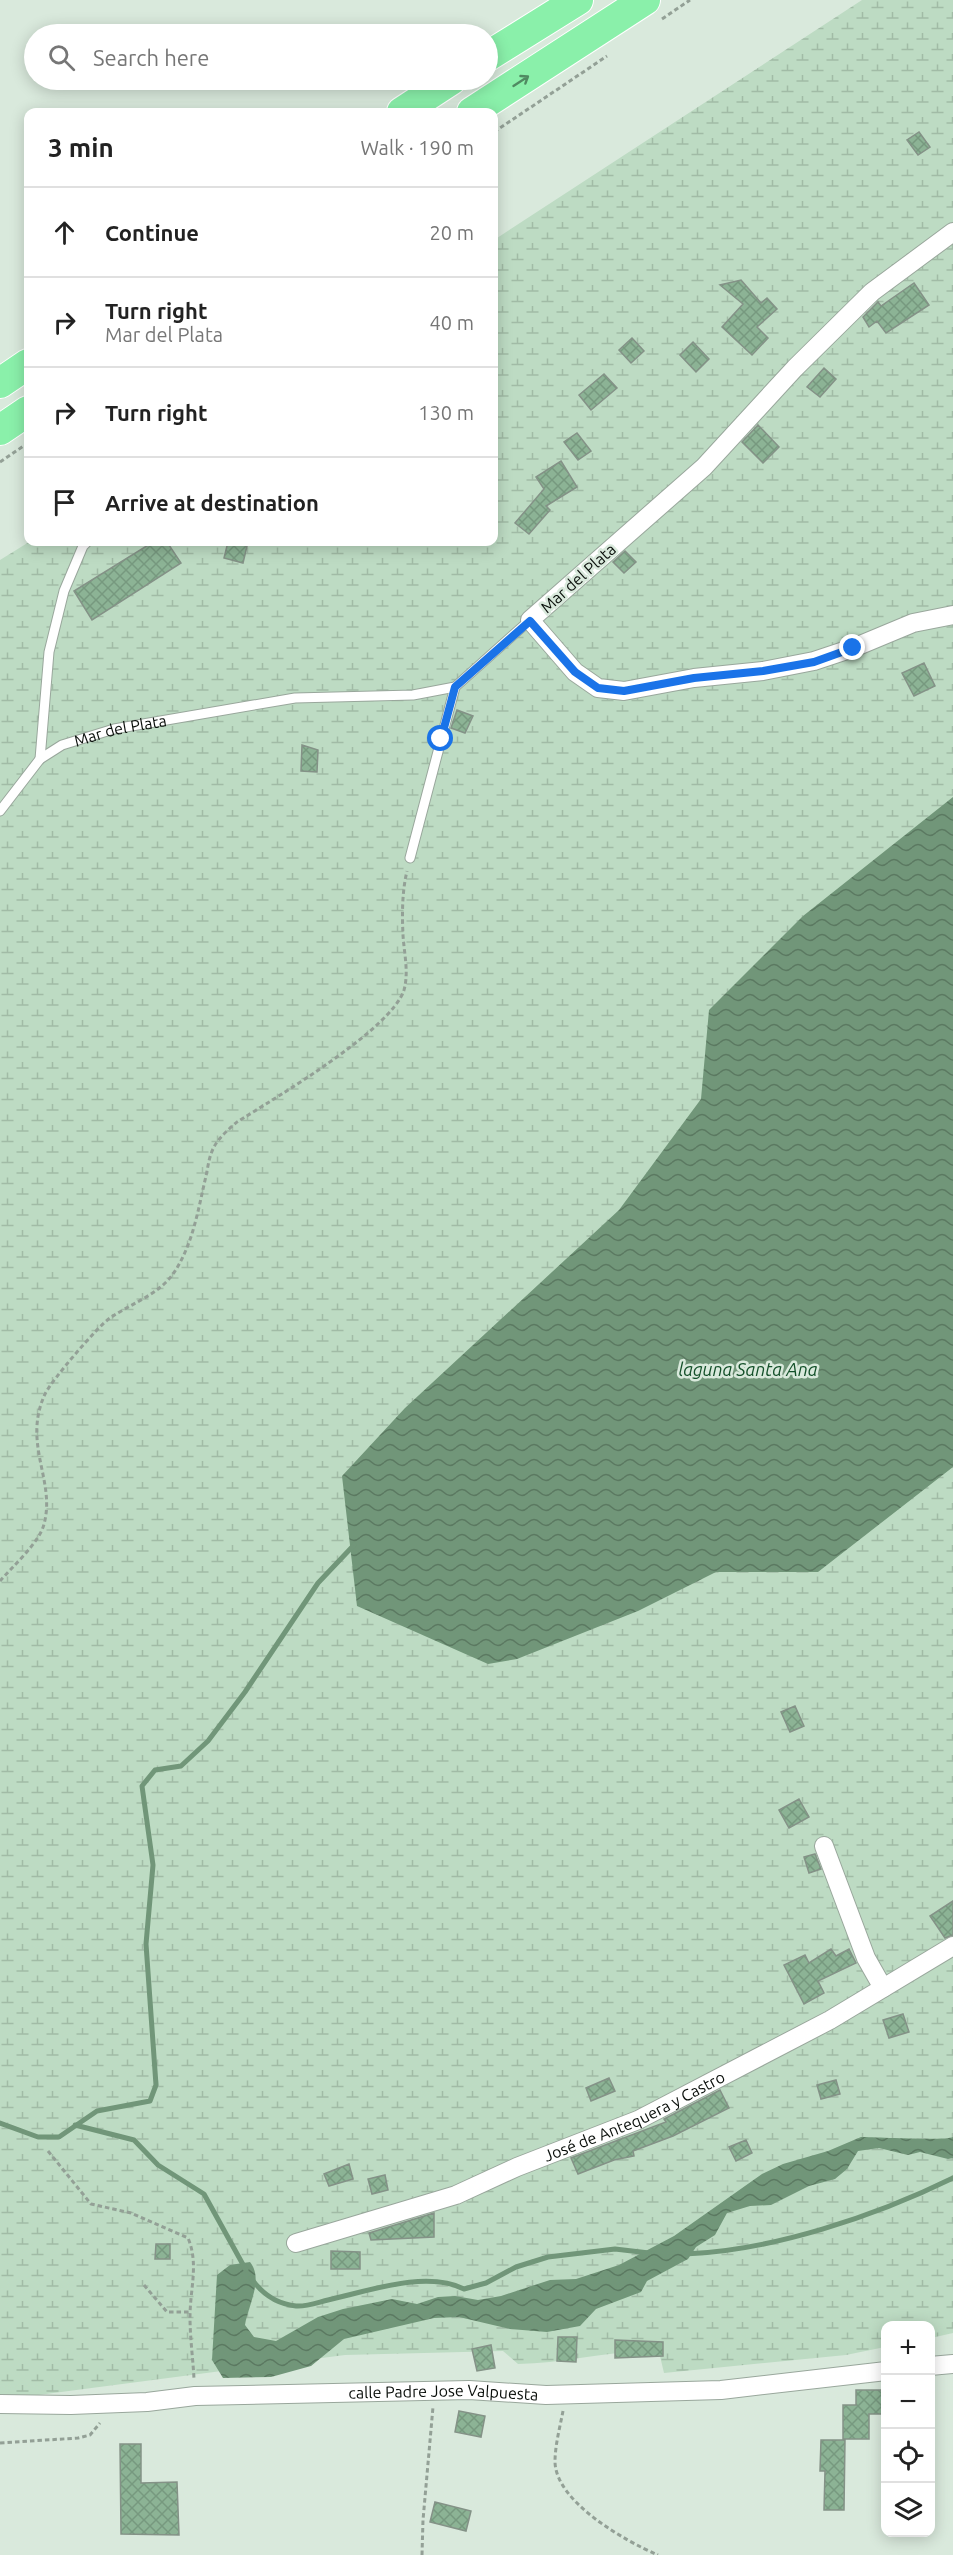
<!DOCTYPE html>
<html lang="en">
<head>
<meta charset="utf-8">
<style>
  :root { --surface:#fff; --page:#f6f6f6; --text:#222; --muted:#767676; --line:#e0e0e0 }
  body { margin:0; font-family:Ubuntu,sans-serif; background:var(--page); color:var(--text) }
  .controls { position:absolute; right:18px; bottom:18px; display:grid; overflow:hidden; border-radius:12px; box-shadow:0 3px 15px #0003 }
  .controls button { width:54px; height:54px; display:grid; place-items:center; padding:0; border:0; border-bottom:2px solid var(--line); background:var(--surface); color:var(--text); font:30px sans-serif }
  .stop { position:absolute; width:18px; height:18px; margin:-14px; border:4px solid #1a73e8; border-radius:50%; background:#fff }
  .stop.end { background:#1a73e8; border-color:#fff; box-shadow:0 2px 6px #0008 }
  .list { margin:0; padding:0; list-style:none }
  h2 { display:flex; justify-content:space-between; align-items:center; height:78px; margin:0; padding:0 24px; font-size:26px }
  h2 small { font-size:20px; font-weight:400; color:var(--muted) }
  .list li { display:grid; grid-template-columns:39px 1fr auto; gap:18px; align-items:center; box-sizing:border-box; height:90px; padding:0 24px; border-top:2px solid var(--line) }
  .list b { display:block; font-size:22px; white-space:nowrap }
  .list p { margin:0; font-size:20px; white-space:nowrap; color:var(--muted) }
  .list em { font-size:20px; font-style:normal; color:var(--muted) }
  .icon { flex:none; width:33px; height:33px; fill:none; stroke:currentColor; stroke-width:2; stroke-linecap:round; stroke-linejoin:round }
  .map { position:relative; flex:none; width:953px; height:2555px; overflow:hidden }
  .search { position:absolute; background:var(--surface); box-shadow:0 3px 15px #0003; left:24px; top:24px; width:474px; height:66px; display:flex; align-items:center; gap:15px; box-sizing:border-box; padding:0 21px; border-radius:33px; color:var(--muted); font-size:22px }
  .panel { position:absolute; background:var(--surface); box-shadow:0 3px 15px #0003; left:24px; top:108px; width:474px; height:438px; border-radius:12px }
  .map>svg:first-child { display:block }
  .wetland { fill:url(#wetland-marsh) }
  .water { fill:url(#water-waves) }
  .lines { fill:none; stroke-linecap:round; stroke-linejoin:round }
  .stream { stroke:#719679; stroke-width:5 }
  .building { fill:url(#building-cross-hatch); stroke:#849287; stroke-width:1.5 }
  .service-casing { stroke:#99a79c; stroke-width:11 }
  .minor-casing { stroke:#99a79c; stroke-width:20 }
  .trunk-casing { stroke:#fff; stroke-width:32 }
  .path { stroke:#93a096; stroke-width:3; stroke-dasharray:4.5 3; stroke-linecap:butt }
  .service { stroke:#fff; stroke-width:9 }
  .minor { stroke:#fff; stroke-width:18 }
  .trunk { stroke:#8af0aa; stroke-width:30 }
  .oneway { stroke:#508a62 }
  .route { stroke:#1a73e8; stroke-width:8 }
  .labels { text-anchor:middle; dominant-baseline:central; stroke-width:5; stroke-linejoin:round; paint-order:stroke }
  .street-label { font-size:16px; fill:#090e0a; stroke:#d9e9dc }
  .water-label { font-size:18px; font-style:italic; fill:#135029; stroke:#d9e9dc }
</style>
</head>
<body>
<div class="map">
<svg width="953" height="2555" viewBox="0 0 953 2555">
  <defs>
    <pattern id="wetland-marsh" width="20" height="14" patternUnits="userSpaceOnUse" patternTransform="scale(1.5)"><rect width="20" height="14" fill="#bddbc3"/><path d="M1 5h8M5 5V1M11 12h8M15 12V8" fill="none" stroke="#a1bba6"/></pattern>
    <pattern id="water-waves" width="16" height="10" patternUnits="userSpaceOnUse" patternTransform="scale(1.5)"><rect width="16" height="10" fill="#719679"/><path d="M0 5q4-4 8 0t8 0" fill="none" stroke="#5b7961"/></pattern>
    <pattern id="building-cross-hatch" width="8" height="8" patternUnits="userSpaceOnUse" patternTransform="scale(1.5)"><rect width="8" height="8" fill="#8cb395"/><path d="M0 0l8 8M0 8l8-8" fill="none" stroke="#77997f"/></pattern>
  </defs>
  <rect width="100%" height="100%" fill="#d9e9dc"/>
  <path class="wetland" d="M862 0H953V2333L931 2338 930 2326H886L885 2347 846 2355 664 2373 659 2352C611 2349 565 2364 518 2364L503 2351 345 2355 0 2400V560L29 542H494V240Z"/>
  <path class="water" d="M953 797V1467L818 1572H716L638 1611 517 1659 488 1664 357 1606 342 1476 405 1408 619 1210 701 1099 709 1010 803 916Z
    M861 2137C876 2137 945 2141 953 2137V2158L948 2159 920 2152 908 2155 879 2148 858 2151 847 2169 835 2179 809 2186 771 2205 750 2206 727 2213 715 2235 696 2247 688 2259 647 2281 641 2292 596 2309 580 2326 547 2332 510 2329 459 2317 434 2318 344 2339 311 2366 271 2377 223 2378 212 2360 217 2275 230 2265 250 2262C264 2279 248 2306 245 2325L254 2337 276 2341 318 2317 343 2309 392 2299 417 2304 438 2297 455 2296 478 2300 501 2296 550 2280 576 2279 619 2265 674 2236 762 2174 783 2164 828 2151Z"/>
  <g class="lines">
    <path class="stream" d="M0 2123 38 2137H59L97 2111 150 2101 156 2085 146 1944 153 1865 142 1786 155 1770 181 1766 208 1741 245 1692 318 1583 354 1545
      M75 2125 134 2140 158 2165 204 2194 246 2270
      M685 2254C771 2251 876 2216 953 2178
      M251 2278C262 2294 277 2304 296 2306 306 2307 319 2302 328 2300 368 2291 426 2270 464 2289L486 2283 516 2267 548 2257 615 2249 649 2253"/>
  </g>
  <path class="building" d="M919 132 930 147 918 155 907 140Z
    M741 280 761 303 767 298 777 309 757 327 768 338 752 355 722 327 743 304 720 285Z
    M914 283 929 305 886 333 877 321 869 327 863 317 878 302 881 306Z
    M632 338 644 351 631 363 619 350Z
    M693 342 709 359 696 372 680 355Z
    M824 368 836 379 820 397 807 387Z
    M604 374 617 388 591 410 579 395Z
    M758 425 779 447 763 463 742 442Z
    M577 433 591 451 578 460 564 442Z
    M561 461 577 487 546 506 550 510 529 534 515 523 544 489 536 477Z
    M153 542H167L181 563 92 620 74 591Z
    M228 542 247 546 243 563 224 558Z
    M625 551 636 562 624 573 613 562Z
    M924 663 935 686 914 696 902 673Z
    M457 710 473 716 465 733 451 728Z
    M302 745 318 750 317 772 301 771Z
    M795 1706 804 1726 790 1732 781 1712Z
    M799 1799 809 1817 789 1828 779 1810Z
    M815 1854 821 1869 809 1873 804 1857Z
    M953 1901V1935L945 1938 930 1916Z
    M831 1949 836 1956 849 1949 856 1963 818 1981 824 1993 804 2004 784 1965 805 1955 809 1963Z
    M903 2014 909 2032 889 2038 883 2020Z
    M609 2078 615 2091 591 2101 586 2088Z
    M836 2080 840 2094 821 2099 817 2085Z
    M720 2090 729 2108 673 2136 633 2151 634 2156 614 2160 578 2174 571 2158 666 2122 664 2119Z
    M746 2140 752 2153 736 2161 729 2147Z
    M349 2164 353 2179 329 2186 324 2174Z
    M385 2175 388 2190 372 2194 368 2179Z
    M434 2213V2237L371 2240 369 2233Z
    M156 2244H170V2259H155Z
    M331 2251 360 2252V2269H331Z
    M558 2337H577L576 2362 557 2361Z
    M615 2340 663 2342V2356L615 2358Z
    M491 2345 495 2368 477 2371 472 2349Z
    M856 2390H885V2414H869V2439H843V2405H856Z
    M459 2411 485 2416 481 2437 455 2432Z
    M821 2440H845L844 2510H824L825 2471H820Z
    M120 2444H141V2483L177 2482 179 2535 121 2534Z
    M435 2502 471 2511 466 2531 430 2522Z"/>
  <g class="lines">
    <defs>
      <g id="service">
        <path d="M40 759 49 652 64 591 83 546 87 542"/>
        <path id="s1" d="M0 811 40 759 62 745 114 729 295 698 413 695 455 687 530 620"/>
        <path d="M410 858 455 687"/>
      </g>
      <g id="minor">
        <path d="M953 232 872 292 795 368 704 467 530 620 575 672 598 688 624 691 694 678 763 671 814 661 853 648 913 623 953 615"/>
        <path d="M824 1846 866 1958 883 1988"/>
        <path id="s2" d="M296 2243 456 2195 517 2167 638 2120 830 2020 953 1946"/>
        <path d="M930 2366 953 2364"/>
        <path id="s3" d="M0 2404 71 2405 147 2402 195 2396 469 2390 546 2395 721 2390 886 2371"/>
      </g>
      <path id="trunk" d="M488 56 578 0
        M402 112 451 80
        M472 112 645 0
        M0 383 28 364
        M0 430 28 411"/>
    </defs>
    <use href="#service" class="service-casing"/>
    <use href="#minor" class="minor-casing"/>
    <use href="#trunk" class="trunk-casing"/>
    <path class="path" d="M662 19 690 0
      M494 132 607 56
      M0 462 28 443
      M0 1581C12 1567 40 1542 44 1524 56 1481 22 1444 45 1394 51 1381 98 1326 110 1318 130 1304 158 1295 173 1274 193 1245 198 1210 206 1176 208 1167 209 1157 213 1149 218 1138 228 1130 237 1122 275 1098 391 1030 404 990 409 972 404 953 403 935 402 914 402 892 407 871
      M48 2151 91 2204 131 2213 188 2238C199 2264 190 2289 190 2317 190 2338 193 2359 194 2379
      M144 2285 167 2312H190
      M563 2411C560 2427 555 2445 555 2462 556 2502 625 2541 658 2555
      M0 2443 78 2438 90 2435 100 2423
      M422 2555 423 2520 433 2407"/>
    <use href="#service" class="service"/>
    <use href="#minor" class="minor"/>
    <use href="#trunk" class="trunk"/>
  </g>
  <defs><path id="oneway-shaft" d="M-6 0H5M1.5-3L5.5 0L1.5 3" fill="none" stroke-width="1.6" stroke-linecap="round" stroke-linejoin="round" transform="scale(1.5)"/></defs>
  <use class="oneway" href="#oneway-shaft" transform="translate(521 81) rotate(-33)"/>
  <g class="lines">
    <path class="route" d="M441 739 455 687 530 621 575 672 598 688 624 691 694 678 763 671 814 662 853 648"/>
  </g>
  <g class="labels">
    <g class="street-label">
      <text transform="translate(578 578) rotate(-42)">Mar del Plata</text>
      <text stroke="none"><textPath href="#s1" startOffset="152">Mar del Plata</textPath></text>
      <text stroke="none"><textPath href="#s2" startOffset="362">José de Antequera y Castro</textPath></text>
      <text stroke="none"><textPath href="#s3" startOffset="444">calle Padre Jose Valpuesta</textPath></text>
    </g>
    <g class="water-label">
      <text x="748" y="1369">laguna Santa Ana</text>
    </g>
  </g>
</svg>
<div class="controls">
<button>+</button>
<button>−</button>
<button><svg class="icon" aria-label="locate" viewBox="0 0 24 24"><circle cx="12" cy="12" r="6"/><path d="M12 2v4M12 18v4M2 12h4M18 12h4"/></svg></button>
<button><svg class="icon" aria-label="layers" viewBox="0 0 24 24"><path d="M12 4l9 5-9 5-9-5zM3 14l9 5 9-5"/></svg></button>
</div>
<div class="stop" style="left:441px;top:739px"></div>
<div class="stop end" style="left:853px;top:648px"></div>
<div class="search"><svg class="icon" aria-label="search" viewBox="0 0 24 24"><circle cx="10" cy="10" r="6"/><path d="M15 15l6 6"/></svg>Search here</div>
<section class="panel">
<h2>3 min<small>Walk · 190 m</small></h2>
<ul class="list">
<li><svg class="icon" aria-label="ahead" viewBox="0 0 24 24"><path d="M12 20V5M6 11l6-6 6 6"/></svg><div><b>Continue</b></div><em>20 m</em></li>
<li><svg class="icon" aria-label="right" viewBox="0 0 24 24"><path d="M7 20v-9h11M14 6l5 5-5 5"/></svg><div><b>Turn right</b><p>Mar del Plata</p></div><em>40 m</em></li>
<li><svg class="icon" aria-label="right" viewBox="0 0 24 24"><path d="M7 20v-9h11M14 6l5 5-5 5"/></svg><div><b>Turn right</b></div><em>130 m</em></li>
<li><svg class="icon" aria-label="arrive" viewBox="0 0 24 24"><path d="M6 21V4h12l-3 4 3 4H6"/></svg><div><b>Arrive at destination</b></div></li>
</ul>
</section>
</div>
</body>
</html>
